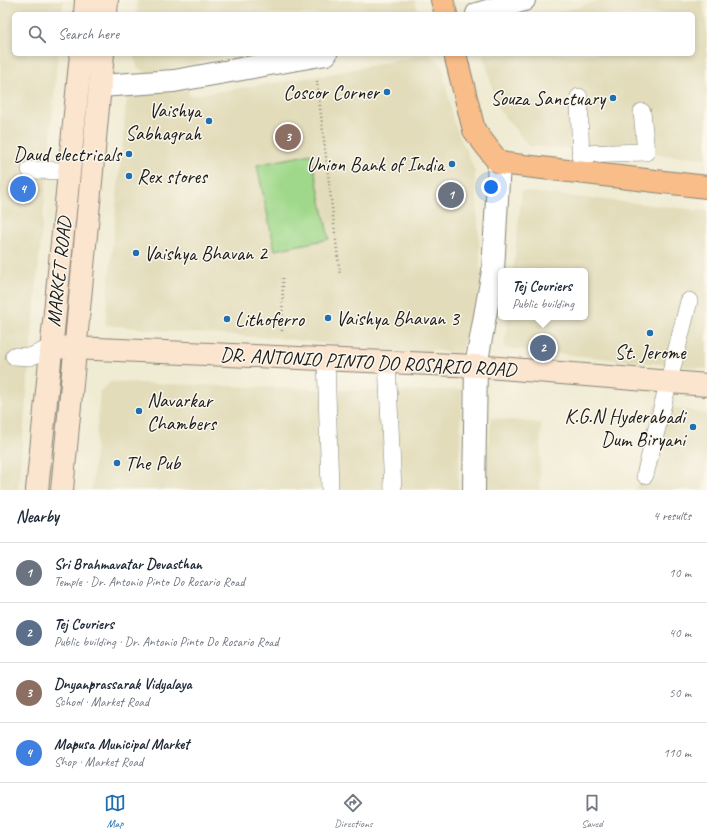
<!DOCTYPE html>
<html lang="en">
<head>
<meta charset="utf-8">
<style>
  :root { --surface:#fff; --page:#f6f6f7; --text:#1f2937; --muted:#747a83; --line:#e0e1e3; --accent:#1f6fb2 }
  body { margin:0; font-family:Caveat,sans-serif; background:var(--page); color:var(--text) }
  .you { position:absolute; left:491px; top:187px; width:14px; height:14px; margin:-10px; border:3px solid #fff; border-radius:50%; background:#1a73e8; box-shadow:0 0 0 6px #1a73e833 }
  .badge { display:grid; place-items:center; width:26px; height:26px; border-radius:50%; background:var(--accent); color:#fff; font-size:13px; font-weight:700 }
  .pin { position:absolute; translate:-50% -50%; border:2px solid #fff; box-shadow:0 1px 4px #0006 }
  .popup { position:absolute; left:498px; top:268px; width:90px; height:52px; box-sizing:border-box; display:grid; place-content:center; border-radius:6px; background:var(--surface); filter:drop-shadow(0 1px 3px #0005); font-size:13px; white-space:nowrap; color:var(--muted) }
  .popup b { font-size:15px; color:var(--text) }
  .popup::after { content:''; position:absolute; left:50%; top:100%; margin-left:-8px; border:8px solid transparent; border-top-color:var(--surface) }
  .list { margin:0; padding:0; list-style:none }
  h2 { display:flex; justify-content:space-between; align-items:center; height:52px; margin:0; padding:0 16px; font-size:17px }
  h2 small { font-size:13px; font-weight:400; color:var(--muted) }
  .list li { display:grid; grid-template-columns:26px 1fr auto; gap:12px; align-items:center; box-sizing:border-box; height:60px; padding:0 16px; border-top:1px solid var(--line) }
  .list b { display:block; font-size:15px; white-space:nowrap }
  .list p { margin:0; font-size:13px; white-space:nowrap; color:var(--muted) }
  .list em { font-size:13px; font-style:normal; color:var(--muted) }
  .icon { flex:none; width:22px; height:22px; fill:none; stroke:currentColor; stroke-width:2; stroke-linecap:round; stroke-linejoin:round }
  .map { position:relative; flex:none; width:707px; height:490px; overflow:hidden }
  .search { position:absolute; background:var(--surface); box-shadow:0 2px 6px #0003; left:12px; right:12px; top:12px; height:44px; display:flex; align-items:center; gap:10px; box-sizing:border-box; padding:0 14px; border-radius:6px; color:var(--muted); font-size:15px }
  .sheet { height:292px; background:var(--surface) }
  nav { display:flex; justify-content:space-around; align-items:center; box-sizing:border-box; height:56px; border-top:1px solid var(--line); background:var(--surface); font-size:11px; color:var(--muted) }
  nav a { display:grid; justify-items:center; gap:2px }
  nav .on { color:var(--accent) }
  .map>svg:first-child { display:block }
  .built { fill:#e2dcba }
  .green { fill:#9fd88a; stroke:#5e7a53 }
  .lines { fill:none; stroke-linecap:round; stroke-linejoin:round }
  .lane-casing { stroke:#868478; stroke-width:18 }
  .street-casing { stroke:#868478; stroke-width:24 }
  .secondary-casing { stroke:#868478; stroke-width:24 }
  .primary-casing { stroke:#868478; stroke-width:24 }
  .path { stroke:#868478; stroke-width:2.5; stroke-dasharray:1 3; stroke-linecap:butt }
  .lane { stroke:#fff; stroke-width:17 }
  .street { stroke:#fff; stroke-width:22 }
  .secondary { stroke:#fce5cf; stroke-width:22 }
  .primary { stroke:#f8bd88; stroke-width:22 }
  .poi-dot { fill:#1f6fb2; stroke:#fbf7ec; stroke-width:1.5 }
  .labels { text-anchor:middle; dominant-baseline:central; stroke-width:3; stroke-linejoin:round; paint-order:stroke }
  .poi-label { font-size:20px; fill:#1c1c1c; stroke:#fbf7ec; text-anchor:end }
  .street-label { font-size:20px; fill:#1c1c1c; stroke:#fbf7ec }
</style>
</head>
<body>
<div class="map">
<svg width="707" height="490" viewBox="0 0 707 490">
  <rect width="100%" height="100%" fill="#fbf7ec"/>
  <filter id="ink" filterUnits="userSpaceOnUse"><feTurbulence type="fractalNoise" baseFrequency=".025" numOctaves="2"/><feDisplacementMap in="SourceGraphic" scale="8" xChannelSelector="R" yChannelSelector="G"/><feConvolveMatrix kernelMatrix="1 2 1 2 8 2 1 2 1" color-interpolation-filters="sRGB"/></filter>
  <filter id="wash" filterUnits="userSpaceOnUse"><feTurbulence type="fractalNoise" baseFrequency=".012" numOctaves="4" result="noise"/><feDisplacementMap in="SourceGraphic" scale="16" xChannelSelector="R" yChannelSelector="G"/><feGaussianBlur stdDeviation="0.9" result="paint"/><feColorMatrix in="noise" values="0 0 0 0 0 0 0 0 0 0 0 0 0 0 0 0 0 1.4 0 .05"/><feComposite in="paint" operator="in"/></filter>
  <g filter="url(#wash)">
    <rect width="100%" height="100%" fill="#f0ebd3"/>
    <path class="built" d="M0 0H63L62 14H14V54H58L18 490H0Z
      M137 0H415L418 11 403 14H136Z
      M601 0H702L707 28V158L529 146 498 109 483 54H693V14H555Z
      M133 54H236L148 74 137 67Z
      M427 54H429L442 65 453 121 475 171 482 287 460 354 431 350V356L277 338 174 332 106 325 105 322 127 95 189 89V96L324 75Z
      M522 191 707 211V369L504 348 508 317H585V271H513Z
      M111 382 401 392 462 389 458 490H92L100 391Z
      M655 404 707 414V462L704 475 669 471 705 476 702 490H636Z
      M491 418 541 423 540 490H484Z"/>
    <path class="green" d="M311 154 329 239 275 250 257 165Z"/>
  </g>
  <g filter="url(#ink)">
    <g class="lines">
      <defs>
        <path id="lane" d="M579 97 581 166
          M580 154 646 152 642 112
          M30 170 69 171
          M14 356 30 357 52 347
          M326 359 330 490
          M387 362 393 490
          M645 475 689 301"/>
        <path id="street" d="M477 14 524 0
          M100 86 174 81 326 54
          M474 490 476 366 493 271 499 163"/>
        <path id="secondary" d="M85 14 86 0
          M106 14 107 0
          M52 347 476 366 707 385
          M37 490 81 54
          M62 490 103 54"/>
        <path id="primary" d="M442 0 446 14
          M455 54 474 130 499 163 707 187"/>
      </defs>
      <use href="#lane" class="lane-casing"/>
      <use href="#street" class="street-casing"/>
      <use href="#secondary" class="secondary-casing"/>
      <use href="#primary" class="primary-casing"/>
      <path class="path" d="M317 81 340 275
        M282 331 283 275"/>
      <use href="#lane" class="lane"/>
      <use href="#street" class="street"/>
      <use href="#secondary" class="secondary"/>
      <use href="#primary" class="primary"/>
    </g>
  </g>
  <g class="poi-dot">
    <circle cx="387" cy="92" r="4"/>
    <circle cx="613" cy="98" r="4"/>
    <circle cx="209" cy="121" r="4"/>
    <circle cx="129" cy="154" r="4"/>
    <circle cx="452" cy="164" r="4"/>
    <circle cx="129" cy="176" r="4"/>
    <circle cx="136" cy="253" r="4"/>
    <circle cx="328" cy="318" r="4"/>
    <circle cx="227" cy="319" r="4"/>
    <circle cx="650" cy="333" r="4"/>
    <circle cx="139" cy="411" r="4"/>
    <circle cx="693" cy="427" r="4"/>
    <circle cx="117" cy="463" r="4"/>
  </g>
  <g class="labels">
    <g class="poi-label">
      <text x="379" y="92">Coscor Corner</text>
      <text x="605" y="98">Souza Sanctuary</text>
      <text x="201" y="110">Vaishya<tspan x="201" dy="23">Sabhagrah</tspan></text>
      <text x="121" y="154">Daud electricals</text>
      <text x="444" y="164">Union Bank of India</text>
      <text x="137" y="176" text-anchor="start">Rex stores</text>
      <text x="144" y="253" text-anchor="start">Vaishya Bhavan 2</text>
      <text x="336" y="318" text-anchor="start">Vaishya Bhavan 3</text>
      <text x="235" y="319" text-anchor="start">Lithoferro</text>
      <text x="650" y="352" text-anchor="middle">St. Jerome</text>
      <text x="147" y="400" text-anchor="start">Navarkar<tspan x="147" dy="23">Chambers</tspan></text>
      <text x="685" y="416">K.G.N Hyderabadi<tspan x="685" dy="23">Dum Biryani</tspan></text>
      <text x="125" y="463" text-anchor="start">The Pub</text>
    </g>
    <g class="street-label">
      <text transform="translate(59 272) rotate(-84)">MARKET ROAD</text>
      <text transform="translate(368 362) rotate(3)">DR. ANTONIO PINTO DO ROSARIO ROAD</text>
    </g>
  </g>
</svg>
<div class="you"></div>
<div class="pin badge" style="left:451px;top:195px;background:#6b7280">1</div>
<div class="pin badge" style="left:543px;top:348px;background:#5c6f8a">2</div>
<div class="popup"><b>Tej Couriers</b>Public building</div>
<div class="pin badge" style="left:288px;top:137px;background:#8d6e63">3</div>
<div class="pin badge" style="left:23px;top:189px;background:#3f7fe0">4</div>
<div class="search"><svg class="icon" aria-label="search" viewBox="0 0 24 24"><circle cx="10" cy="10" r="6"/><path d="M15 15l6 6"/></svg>Search here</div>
</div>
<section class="sheet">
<h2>Nearby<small>4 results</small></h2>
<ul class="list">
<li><span class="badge" style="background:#6b7280">1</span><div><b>Sri Brahmavatar Devasthan</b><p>Temple · Dr. Antonio Pinto Do Rosario Road</p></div><em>10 m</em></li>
<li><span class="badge" style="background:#5c6f8a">2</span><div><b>Tej Couriers</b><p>Public building · Dr. Antonio Pinto Do Rosario Road</p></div><em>40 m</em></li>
<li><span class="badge" style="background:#8d6e63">3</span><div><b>Dnyanprassarak Vidyalaya</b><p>School · Market Road</p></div><em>50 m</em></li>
<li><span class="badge" style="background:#3f7fe0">4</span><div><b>Mapusa Municipal Market</b><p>Shop · Market Road</p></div><em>110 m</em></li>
</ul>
</section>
<nav>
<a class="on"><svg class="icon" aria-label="map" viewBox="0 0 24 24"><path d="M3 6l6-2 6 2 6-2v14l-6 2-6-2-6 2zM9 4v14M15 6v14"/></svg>Map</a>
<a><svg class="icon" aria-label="directions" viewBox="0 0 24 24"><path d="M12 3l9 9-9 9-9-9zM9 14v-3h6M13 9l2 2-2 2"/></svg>Directions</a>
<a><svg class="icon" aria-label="saved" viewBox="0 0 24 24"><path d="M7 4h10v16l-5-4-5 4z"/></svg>Saved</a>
</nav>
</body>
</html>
